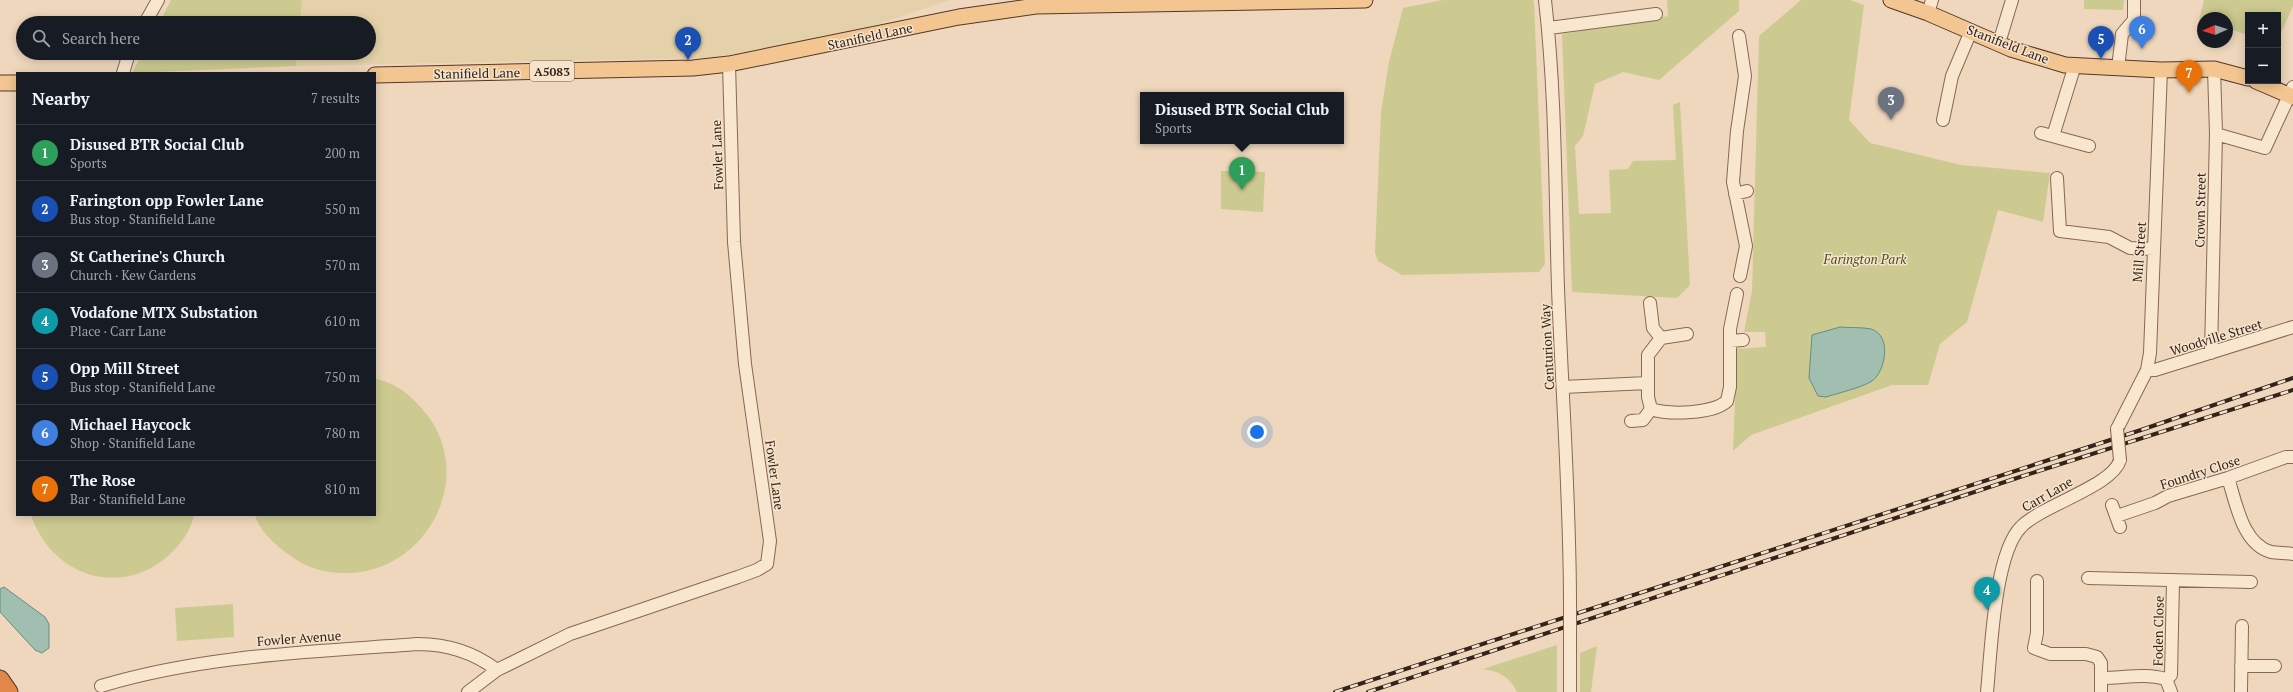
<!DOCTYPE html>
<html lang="en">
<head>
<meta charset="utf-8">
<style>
  :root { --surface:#171b24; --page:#20242c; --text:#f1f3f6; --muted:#9ea1a6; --line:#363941; --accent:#c896a0 }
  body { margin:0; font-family:"PT Serif",serif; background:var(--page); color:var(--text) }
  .controls { position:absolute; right:12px; top:12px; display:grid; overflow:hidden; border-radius:0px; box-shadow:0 2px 10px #0003 }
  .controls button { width:36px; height:36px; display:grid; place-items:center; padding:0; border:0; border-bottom:1px solid var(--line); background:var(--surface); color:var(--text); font:20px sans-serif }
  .compass { position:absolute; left:2197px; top:12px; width:36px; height:36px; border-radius:50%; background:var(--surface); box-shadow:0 2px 10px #0003; rotate:267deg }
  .you { position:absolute; left:1257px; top:432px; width:14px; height:14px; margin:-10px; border:3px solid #fff; border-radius:50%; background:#1a73e8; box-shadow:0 0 0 6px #1a73e833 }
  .badge { display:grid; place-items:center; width:26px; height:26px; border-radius:50%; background:var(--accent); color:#fff; font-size:13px; font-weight:700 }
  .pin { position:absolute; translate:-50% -33px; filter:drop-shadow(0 1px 2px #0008) }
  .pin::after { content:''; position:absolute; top:21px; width:14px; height:12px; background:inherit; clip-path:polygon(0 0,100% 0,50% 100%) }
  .popup { position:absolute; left:1140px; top:92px; width:204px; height:52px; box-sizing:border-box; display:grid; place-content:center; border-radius:0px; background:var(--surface); filter:drop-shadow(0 1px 3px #0005); font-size:13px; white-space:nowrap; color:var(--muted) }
  .popup b { font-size:15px; color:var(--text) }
  .popup::after { content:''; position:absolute; left:50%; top:100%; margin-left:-8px; border:8px solid transparent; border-top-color:var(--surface) }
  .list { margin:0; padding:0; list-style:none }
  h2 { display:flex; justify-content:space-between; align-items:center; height:52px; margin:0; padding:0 16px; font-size:17px }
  h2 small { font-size:13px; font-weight:400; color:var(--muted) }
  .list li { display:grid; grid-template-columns:26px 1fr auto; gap:12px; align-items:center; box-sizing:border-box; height:56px; padding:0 16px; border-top:1px solid var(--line) }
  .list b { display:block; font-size:15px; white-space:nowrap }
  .list p { margin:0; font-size:13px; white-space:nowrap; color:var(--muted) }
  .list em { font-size:13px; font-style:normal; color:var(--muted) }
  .icon { flex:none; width:22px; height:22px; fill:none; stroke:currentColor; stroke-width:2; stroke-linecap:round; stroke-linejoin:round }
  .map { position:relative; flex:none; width:2293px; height:692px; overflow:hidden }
  .search { position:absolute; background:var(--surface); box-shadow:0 2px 10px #0003; left:16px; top:16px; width:360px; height:44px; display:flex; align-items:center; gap:10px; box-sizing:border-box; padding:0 14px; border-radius:22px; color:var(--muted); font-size:15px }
  .panel { position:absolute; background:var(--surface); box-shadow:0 2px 10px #0003; left:16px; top:72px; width:360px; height:444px; border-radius:0px }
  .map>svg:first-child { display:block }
  .farmland { fill:#e4d1a9 }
  .green { fill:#ccca90 }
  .water { fill:#a0bfb1; stroke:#688c7e }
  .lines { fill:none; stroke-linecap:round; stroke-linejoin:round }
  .minor-casing { stroke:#856855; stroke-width:14 }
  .major-casing { stroke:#53372a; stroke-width:17 }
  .highway-casing { stroke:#53372a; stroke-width:19 }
  .minor { stroke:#f9e6cf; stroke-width:12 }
  .major { stroke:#f3c691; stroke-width:15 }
  .highway { stroke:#e18749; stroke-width:17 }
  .rail-casing { stroke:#34231b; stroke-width:4 }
  .rail { stroke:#f5e3cb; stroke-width:2.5; stroke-dasharray:8; stroke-linecap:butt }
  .minor-bridge-casing { stroke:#856855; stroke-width:14; stroke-linecap:butt }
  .minor-bridge { stroke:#f9e6cf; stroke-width:12 }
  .labels { text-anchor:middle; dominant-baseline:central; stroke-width:3; stroke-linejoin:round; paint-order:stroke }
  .shield { fill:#f5e3cb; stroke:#6e5d50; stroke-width:1 }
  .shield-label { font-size:12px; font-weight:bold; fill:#34231b }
  .street-label { font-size:13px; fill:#34231b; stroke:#f5e3cb }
  .park-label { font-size:13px; font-style:italic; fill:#4c5121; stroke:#f5e3cb }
</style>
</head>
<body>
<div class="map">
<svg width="2293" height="692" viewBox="0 0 2293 692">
  <rect width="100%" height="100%" fill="#eed7bc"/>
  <path class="farmland" d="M302 0H950L869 27 765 49 707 58 296 66 297 53H369V23H300Z"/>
  <path class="green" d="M171 0H302L300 23H159Z
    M1443 0H1533L1534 3 1545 264 1539 272 1402 275 1378 261 1375 253 1381 112 1389 62 1403 8Z
    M1667 0H1739V11L1659 80 1623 72 1595 84 1583 136 1575 146 1579 214 1611 213 1609 170 1628 169 1633 161 1676 160 1673 105 1680 102 1690 285 1677 298 1572 292 1562 34 1668 16Z
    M1801 0H1850L1864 5 1849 120 1870 143 1961 165 2050 173 2043 222 1998 210 1967 322 1940 344 1928 385H1892L1751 435 1733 451 1737 349 1766 347 1765 332H1744L1752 291 1759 36Z
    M2084 0H2124L2123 10 2084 9Z
    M2204 0H2293V6L2278 40V15H2248V35L2227 28V18L2199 20Z
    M143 53H297L296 66 132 73Z
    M1221 171 1265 172 1263 212 1221 209Z
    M375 378C384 381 395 385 402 390 419 403 434 420 441 440 463 502 416 569 352 573 331 574 310 570 292 557 278 547 260 533 255 515H375Z
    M31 515H194C191 531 180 545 168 556 119 599 51 575 31 515Z
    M233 604 234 637 177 641 175 608Z
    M1557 645V692H1517C1510 677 1499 671 1483 669Z
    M1597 646 1591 692H1580V653Z"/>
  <path class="water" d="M1840 327C1850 328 1862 327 1871 329 1892 335 1886 371 1872 381 1861 388 1838 393 1826 397L1818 396 1809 378 1812 335Z
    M4 587 45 617 49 624V648L42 653 35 650 0 612V589Z"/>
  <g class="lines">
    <defs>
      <path id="minor" d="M1545 0C1556 96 1555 192 1558 288 1562 394 1570 499 1570 604
        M1928 13 1932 0
        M145 23 158 0
        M1549 28 1656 14
        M1739 36 1745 76 1737 131 1733 182 1746 246 1740 276
        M1999 43 2012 0
        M2118 68 2122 34 2134 20V0
        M123 73 129 53
        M1943 120 1952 76 1971 31
        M2041 133 2089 146
        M2216 134 2265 148 2293 87
        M2053 136 2075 65
        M2057 178 2060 231 2109 237 2130 248 2154 249
        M1735 194 1747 191
        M1650 303 1653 328 1661 338
        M1687 334 1661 338 1648 355V397L1651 409C1669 415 1713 414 1727 401L1730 387V329L1737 294
        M1730 341 1743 340
        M2211 353 2216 134 2214 69
        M2147 370H2155L2293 327
        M1563 387 1647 383
        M1631 421 1643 420 1651 409
        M2117 429 2147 370 2150 353 2161 70
        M2228 478C2236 502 2242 544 2271 552 2278 553 2286 553 2293 554
        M2112 505 2120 527
        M2117 516 2155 503 2168 496 2228 478 2286 457H2293
        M2088 578 2251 582
        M2037 581V633L2034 648 2050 654H2086L2097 657 2101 663V692
        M1570 642V692
        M2241 666H2275
        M2101 678C2124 678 2145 673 2166 679L2171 692
        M2166 679 2171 675 2173 581
        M101 686C204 655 311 652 418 644 448 644 473 652 497 670
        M468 692 497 670 570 634 738 577 757 570 767 564 770 541 745 364 734 242 729 64
        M1987 692C1991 653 1994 554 2021 527 2042 505 2113 486 2120 460
        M2241 692 2242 626"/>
      <path id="major" d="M1891 0 1928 13 2011 49 2065 65 2161 70 2214 69 2248 78
        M375 75 693 68 729 64 959 17 1036 6 1365 0
        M2256 81 2293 97
        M0 83H17"/>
      <path id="highway" d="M0 679 9 692"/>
    </defs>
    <use href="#minor" class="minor-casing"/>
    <use href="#major" class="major-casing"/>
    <use href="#highway" class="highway-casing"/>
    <use href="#minor" class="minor"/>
    <use href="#major" class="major"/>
    <use href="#highway" class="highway"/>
    <defs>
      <path id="rail" d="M1335 692 2141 430 2293 378
        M1368 692 2023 476 2293 390"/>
    </defs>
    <use href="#rail" class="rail-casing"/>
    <use href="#rail" class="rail"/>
    <defs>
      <path id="minor-bridge" d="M2117 429 2120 460
        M1570 642V604"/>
    </defs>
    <use href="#minor-bridge" class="minor-bridge-casing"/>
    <use href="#minor-bridge" class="minor-bridge"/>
  </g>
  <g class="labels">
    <rect class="shield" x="530" y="61" width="44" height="20" rx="3"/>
    <g class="shield-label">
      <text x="552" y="71">A5083</text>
    </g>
    <g class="street-label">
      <text transform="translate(870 36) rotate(-12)">Stanifield Lane</text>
      <text transform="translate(2008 44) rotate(21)">Stanifield Lane</text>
      <text transform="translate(477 73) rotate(-1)">Stanifield Lane</text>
      <text transform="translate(717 155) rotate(-92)">Fowler Lane</text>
      <text transform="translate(2200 210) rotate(-89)">Crown Street</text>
      <text transform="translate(2139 252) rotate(-86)">Mill Street</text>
      <text transform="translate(2216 337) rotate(-17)">Woodville Street</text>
      <text transform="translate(1547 347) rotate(-93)">Centurion Way</text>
      <text transform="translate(2200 472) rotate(-18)">Foundry Close</text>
      <text transform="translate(775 475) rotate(82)">Fowler Lane</text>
      <text transform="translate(2047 494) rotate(-30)">Carr Lane</text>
      <text transform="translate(2158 631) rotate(-89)">Foden Close</text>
      <text transform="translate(299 638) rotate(-4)">Fowler Avenue</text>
    </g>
    <g class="park-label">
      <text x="1865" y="259">Farington Park</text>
    </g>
  </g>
</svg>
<div class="controls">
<button>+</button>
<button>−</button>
</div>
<svg class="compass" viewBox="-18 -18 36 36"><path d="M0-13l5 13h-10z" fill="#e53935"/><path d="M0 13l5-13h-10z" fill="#9ea1a6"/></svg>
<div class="you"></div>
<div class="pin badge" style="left:1242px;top:190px;background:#2e9e5b">1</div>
<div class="popup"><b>Disused BTR Social Club</b>Sports</div>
<div class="pin badge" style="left:688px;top:60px;background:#1a4fb4">2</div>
<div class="pin badge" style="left:1891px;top:120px;background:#6b7280">3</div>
<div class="pin badge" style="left:1987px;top:610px;background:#0f9aa8">4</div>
<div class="pin badge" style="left:2101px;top:59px;background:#1a4fb4">5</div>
<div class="pin badge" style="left:2142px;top:49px;background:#3f7fe0">6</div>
<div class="pin badge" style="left:2189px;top:93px;background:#e8710a">7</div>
<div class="search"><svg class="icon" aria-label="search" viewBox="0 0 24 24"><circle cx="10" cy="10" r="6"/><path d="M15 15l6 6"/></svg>Search here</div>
<section class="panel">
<h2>Nearby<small>7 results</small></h2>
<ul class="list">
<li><span class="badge" style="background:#2e9e5b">1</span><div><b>Disused BTR Social Club</b><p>Sports</p></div><em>200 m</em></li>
<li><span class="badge" style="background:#1a4fb4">2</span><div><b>Farington opp Fowler Lane</b><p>Bus stop · Stanifield Lane</p></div><em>550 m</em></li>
<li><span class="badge" style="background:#6b7280">3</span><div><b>St Catherine's Church</b><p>Church · Kew Gardens</p></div><em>570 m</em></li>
<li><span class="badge" style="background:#0f9aa8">4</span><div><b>Vodafone MTX Substation</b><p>Place · Carr Lane</p></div><em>610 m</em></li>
<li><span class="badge" style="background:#1a4fb4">5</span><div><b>Opp Mill Street</b><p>Bus stop · Stanifield Lane</p></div><em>750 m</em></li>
<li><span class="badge" style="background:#3f7fe0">6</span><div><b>Michael Haycock</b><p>Shop · Stanifield Lane</p></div><em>780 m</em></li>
<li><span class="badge" style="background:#e8710a">7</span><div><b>The Rose</b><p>Bar · Stanifield Lane</p></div><em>810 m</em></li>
</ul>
</section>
</div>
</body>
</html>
